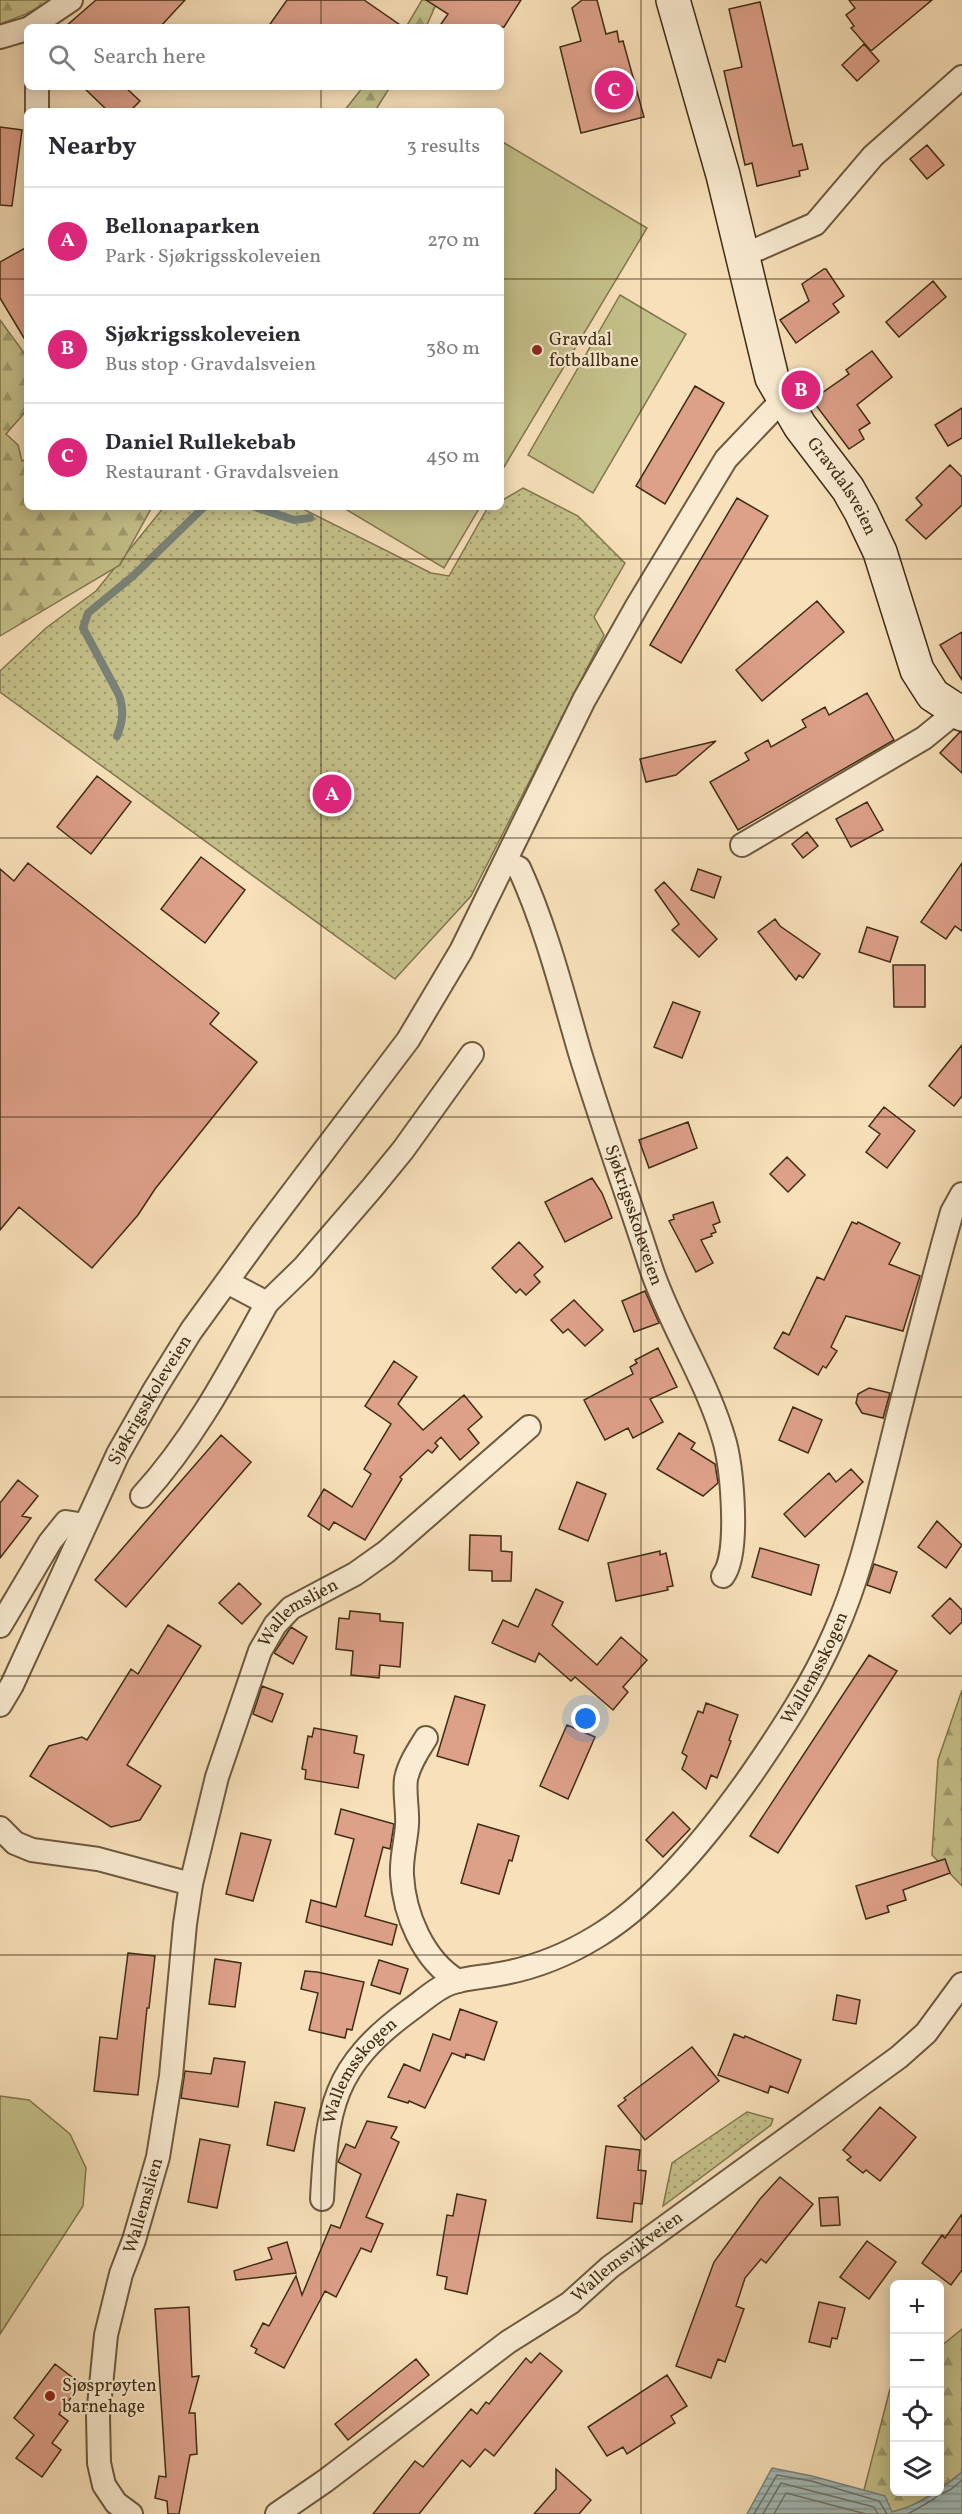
<!DOCTYPE html>
<html lang="en">
<head>
<meta charset="utf-8">
<style>
  :root { --surface:#fff; --page:#f7f7f7; --text:#2b2b33; --muted:#7c7c81; --line:#e1e1e2; --accent:#db2777 }
  body { margin:0; font-family:Vollkorn,serif; background:var(--page); color:var(--text) }
  .controls { position:absolute; right:18px; bottom:18px; display:grid; overflow:hidden; border-radius:9px; box-shadow:0 3px 15px #0003 }
  .controls button { width:54px; height:54px; display:grid; place-items:center; padding:0; border:0; border-bottom:2px solid var(--line); background:var(--surface); color:var(--text); font:30px sans-serif }
  .you { position:absolute; left:586px; top:1719px; width:21px; height:21px; margin:-15px; border:4px solid #fff; border-radius:50%; background:#1a73e8; box-shadow:0 0 0 9px #1a73e833 }
  .badge { display:grid; place-items:center; width:39px; height:39px; border-radius:50%; background:var(--accent); color:#fff; font-size:20px; font-weight:700 }
  .pin { position:absolute; translate:-50% -50%; border:3px solid #fff; box-shadow:0 2px 6px #0006 }
  .list { margin:0; padding:0; list-style:none }
  h2 { display:flex; justify-content:space-between; align-items:center; height:78px; margin:0; padding:0 24px; font-size:26px }
  h2 small { font-size:20px; font-weight:400; color:var(--muted) }
  .list li { display:grid; grid-template-columns:39px 1fr auto; gap:18px; align-items:center; box-sizing:border-box; height:108px; padding:0 24px; border-top:2px solid var(--line) }
  .list b { display:block; font-size:22px; white-space:nowrap }
  .list p { margin:0; font-size:20px; white-space:nowrap; color:var(--muted) }
  .list em { font-size:20px; font-style:normal; color:var(--muted) }
  .icon { flex:none; width:33px; height:33px; fill:none; stroke:currentColor; stroke-width:2; stroke-linecap:round; stroke-linejoin:round }
  .map { position:relative; flex:none; width:962px; height:2514px; overflow:hidden }
  .search { position:absolute; background:var(--surface); box-shadow:0 3px 15px #0003; left:24px; top:24px; width:480px; height:66px; display:flex; align-items:center; gap:15px; box-sizing:border-box; padding:0 21px; border-radius:9px; color:var(--muted); font-size:22px }
  .panel { position:absolute; background:var(--surface); box-shadow:0 3px 15px #0003; left:24px; top:108px; width:480px; height:402px; border-radius:9px }
  .map>svg:first-child { display:block }
  .grass { fill:url(#grass-dots); stroke:#827750; stroke-width:1.5 }
  .forest { fill:url(#forest-firs); stroke:#827750; stroke-width:1.5 }
  .pitch { fill:#c5c18a; stroke:#827750; stroke-width:1.5 }
  .water { fill:url(#water-rules); stroke:#7a8278; stroke-width:1.5 }
  .lines { fill:none; stroke-linecap:round; stroke-linejoin:round }
  .shore { stroke:#707468; stroke-width:1.5 }
  .stream { stroke:#7a8278; stroke-width:8 }
  .building { fill:#dda089; stroke:#402d16; stroke-width:1.5 }
  .minor-casing { stroke:#6e5a3f; stroke-width:26 }
  .secondary-casing { stroke:#402d16; stroke-width:36 }
  .minor { stroke:#faecd2; stroke-width:22 }
  .secondary { stroke:#faecd2; stroke-width:33 }
  .grid { fill:none; stroke:#402d16; stroke-width:1.5; stroke-opacity:0.55 }
  .poi-dot { fill:#8f2418; stroke:#faecd2; stroke-width:2 }
  .labels { text-anchor:middle; dominant-baseline:central; stroke-width:4.5; stroke-linejoin:round; paint-order:stroke }
  .poi-label { font-size:18px; fill:#402d16; stroke:#faecd2; text-anchor:start }
  .street-label { font-size:18px; fill:#402d16; stroke:#faecd2 }
</style>
</head>
<body>
<div class="map">
<svg width="962" height="2514" viewBox="0 0 962 2514">
  <defs>
    <pattern id="grass-dots" width="8" height="8" patternUnits="userSpaceOnUse" patternTransform="scale(1.5)"><rect width="8" height="8" fill="#c5c18a"/><path d="M2 2h.1M6 6h.1" fill="none" stroke="#a19d70" stroke-width="1.8" stroke-linecap="round"/></pattern>
    <pattern id="forest-firs" width="22" height="20" patternUnits="userSpaceOnUse" patternTransform="scale(1.5)"><rect width="22" height="20" fill="#c5c18a"/><path d="M5 1l3.5 6h-7zM16 11l3.5 6h-7z" fill="#a19d70"/></pattern>
    <pattern id="water-rules" width="6" height="5" patternUnits="userSpaceOnUse" patternTransform="scale(1.5)"><rect width="6" height="5" fill="#a1bbb9"/><path d="M0 2.5h6" fill="none" stroke="#859895"/></pattern>
  </defs>
  <rect width="100%" height="100%" fill="#f8e1ba"/>
  <filter id="stains"><feTurbulence type="fractalNoise" baseFrequency=".00333" numOctaves="4"/><feColorMatrix values="0 0 0 0 .2 0 0 0 0 .09 0 0 0 0 .02 0 0 0 .5 -.17"/></filter>
  <radialGradient id="worn" r=".72"><stop offset=".6" stop-color="#630" stop-opacity="0"/><stop offset="1" stop-color="#630" stop-opacity=".3"/></radialGradient>
  <path class="grass" d="M523 488 578 516 625 563 594 617 604 635 471 896 395 979 0 692V671L46 628 96 591 164 507H299L431 573 449 576 487 509 501 507V501Z
    M747 2112 773 2119 771 2125 663 2206 672 2163Z"/>
  <path class="forest" d="M0 0H51L26 14 0 24Z
    M422 0H438L426 27H406Z
    M363 87H390L375 111H344Z
    M0 320 27 357V410L6 434 18 445 22 461 27 459V507H152L120 565 0 636Z
    M962 1690V1886L932 1855 938 1760Z
    M962 2329V2472L940 2489V2347Z
    M894 2385V2492H936L908 2508 892 2512 864 2490 890 2389Z"/>
  <path class="pitch" d="M501 141 647 228 501 472Z
    M620 295 686 334 593 493 528 455Z
    M342 507H480L444 568Z
    M0 2096 29 2100 70 2134 86 2168 83 2206 0 2334Z"/>
  <path class="water" d="M772 2468 812 2476 885 2496 892 2512C920 2505 941 2490 962 2472V2514H747Z"/>
  <g class="lines">
    <path class="shore" d="M754 2514 777 2475 811 2481 879 2501 887 2514
      M763 2514 781 2483 874 2507 878 2514
      M774 2514 786 2493 866 2514
      M908 2514 934 2499 938 2495 950 2490 962 2480"/>
    <path class="stream" d="M255 507 294 520 310 518
      M117 736C123 721 124 710 119 695L83 628 88 613 133 576 204 507"/>
  </g>
  <path class="building" d="M96 0H185L160 27H65Z
    M287 0H364L403 27H268Z
    M426 0H521L504 27H439L448 14Z
    M582 0H597L606 34 617 31 619 42 623 41 644 117 581 133 560 47 581 41 572 8Z
    M849 0H932L871 51 851 28 854 26 846 15 855 8Z
    M760 2 793 146 802 144 808 169 799 171 800 176 757 186 752 163 745 165 724 71 742 67 729 9Z
    M864 44 879 61 857 81 842 65Z
    M83 87H125L140 101 130 111H108Z
    M0 127 22 130 12 206 0 205Z
    M927 145 944 165 927 179 910 159Z
    M27 247V343L0 298V262Z
    M824 269H826L844 296 833 304 839 312 796 343 780 320 809 301 802 284Z
    M933 281 946 297 899 337 886 322Z
    M872 351 892 377 857 405 870 423 859 430 864 439 849 449 812 400 849 374 846 370Z
    M695 386 724 403 665 504 636 486Z
    M962 408V438L948 446 935 425Z
    M950 465 962 477V505L926 539 906 520 922 505 916 498Z
    M737 498 768 516 681 663 650 645Z
    M817 601 844 632 762 701 736 670Z
    M962 632V680L940 645Z
    M867 693 894 740 738 830 710 782 749 760 745 753 768 740 771 747 806 727 802 720 825 707 829 715Z
    M960 732 962 733V773L940 753Z
    M716 741 676 775 646 782 640 759Z
    M97 776 131 802 91 854 57 827Z
    M867 802 883 830 851 847 836 819Z
    M807 832 818 846 803 858 792 844Z
    M201 857 245 890 205 943 161 909Z
    M28 863 219 1013 210 1024 257 1062 155 1189 138 1215 92 1268 19 1207 0 1230V869L14 881Z
    M962 863V931L955 926 946 939 921 922Z
    M698 869 721 877 714 898 691 890Z
    M664 882 717 939 699 957 672 930 679 924 655 890Z
    M775 919 780 926 820 954 803 978 799 975 796 980 758 932Z
    M867 927 898 937 890 962 859 952Z
    M893 965H925V1007H894Z
    M673 1002 700 1012 682 1058 654 1047Z
    M962 1045V1096L954 1106 929 1086Z
    M884 1107 915 1131 887 1168 866 1152 880 1134 869 1126Z
    M688 1122 697 1148 649 1168 639 1140Z
    M787 1157 805 1175 788 1192 770 1174Z
    M592 1178 602 1193 612 1218 565 1242 545 1202Z
    M713 1202 720 1222 713 1225 716 1232 711 1234 712 1236 701 1240 713 1263 696 1272 669 1221 674 1219 673 1215Z
    M852 1222 857 1224 858 1222 900 1243 889 1264 920 1276 903 1331 846 1316 831 1347 837 1351 826 1368 823 1366 818 1375 774 1348 783 1332 789 1335 817 1277 824 1280Z
    M519 1242 543 1267 534 1275 540 1282 526 1295 520 1289 516 1293 492 1268Z
    M645 1291 659 1323 634 1332 622 1301Z
    M574 1300 603 1330 585 1346 568 1329 563 1333 551 1320Z
    M658 1348 677 1387 650 1399 663 1422 633 1438 628 1428 605 1440 584 1400 633 1374 630 1367 637 1363 635 1360Z
    M394 1361 417 1377 398 1404 423 1430 464 1395 482 1417 468 1429 479 1443 460 1460 441 1437 435 1443 438 1446 432 1453 428 1450 400 1477 402 1479 365 1540 334 1522 329 1530 308 1516 324 1489 352 1507 371 1474 364 1469 391 1424 365 1406Z
    M869 1388 890 1393 883 1418 862 1413 856 1403 858 1394Z
    M793 1407 822 1420 808 1453 779 1440Z
    M679 1433 695 1443 691 1449 715 1464 718 1483 703 1496 657 1469Z
    M221 1435 251 1462 126 1607 95 1580Z
    M851 1469 863 1482 805 1537 784 1514 829 1473 836 1482Z
    M18 1480 38 1496 22 1516 31 1518 0 1558V1503Z
    M577 1482 606 1494 588 1541 559 1529Z
    M937 1521 962 1545 946 1568 918 1547Z
    M470 1535 501 1536V1551L512 1552 511 1581H492V1571L469 1570Z
    M760 1548 819 1565 811 1595 752 1577Z
    M660 1551V1555L666 1553 673 1586 667 1587 668 1590 616 1601 608 1563Z
    M874 1564 897 1572 890 1593 867 1585Z
    M239 1583 261 1604 242 1624 219 1603Z
    M536 1589 563 1602 552 1625 597 1665 621 1637 647 1660 623 1687 628 1692 613 1710 575 1677 571 1681 539 1653 535 1662 492 1643 503 1620 518 1627Z
    M950 1598 962 1610V1622L950 1634 932 1616Z
    M350 1611 380 1614V1621L403 1623 400 1667 380 1665 379 1678 351 1675 353 1651 336 1649 339 1618 349 1619Z
    M168 1625 201 1646 127 1765 161 1786 140 1820 111 1827 30 1776 49 1746 82 1737 87 1740 131 1669 138 1674Z
    M291 1627 307 1637 293 1664 274 1653Z
    M869 1655 897 1671 778 1853 750 1836Z
    M262 1686 283 1694 272 1722 253 1714Z
    M455 1696 485 1705 468 1765 437 1756Z
    M706 1703 738 1715 729 1740 731 1741 717 1778 711 1775 706 1789 682 1769 687 1756 682 1753 698 1711 703 1713Z
    M567 1725 595 1737 568 1799 540 1786Z
    M314 1728 357 1736 354 1753 364 1755 358 1788 305 1779 306 1770 302 1769 308 1736 312 1737Z
    M341 1809 394 1824 390 1849 383 1847 365 1916 397 1925 392 1945 306 1922 311 1900 336 1907 354 1839 335 1834Z
    M673 1812 690 1829 663 1857 646 1840Z
    M478 1824 519 1836 512 1861 509 1860 499 1894 461 1883Z
    M241 1833 271 1840 253 1901 226 1894Z
    M945 1859 950 1873 903 1890 906 1900 887 1906 889 1912 866 1919 856 1886Z
    M128 1953 155 1956 149 2008H147L138 2095 94 2091 100 2037 117 2039Z
    M215 1959 241 1963 235 2007 209 2004Z
    M379 1960 408 1969 400 1994 371 1985Z
    M305 1971 317 1972 364 1982 352 2030 347 2029 345 2038 309 2030 318 1993 301 1989Z
    M837 1995 860 2000 856 2024 833 2020Z
    M460 2009 497 2022 484 2060 466 2054 465 2058 452 2053 425 2108 409 2101 408 2103 388 2097 404 2064 420 2071 433 2034 450 2040Z
    M734 2034 744 2038 745 2036 801 2060 788 2093 770 2086 768 2093 718 2075Z
    M692 2047 719 2081 645 2140 618 2106 626 2100 624 2098Z
    M214 2058 245 2062 238 2107 181 2098 185 2071 211 2074Z
    M275 2102 305 2108 294 2151 267 2145Z
    M880 2107 916 2137 880 2181 866 2170 863 2173 847 2160 851 2157 843 2150Z
    M367 2121 397 2127 391 2138 399 2142 366 2217 383 2224 371 2252 361 2248 336 2297 325 2291 284 2368 255 2353 257 2349 251 2346 263 2323 269 2326 296 2276 302 2295 331 2225 340 2228 361 2174 338 2162 346 2144 355 2148Z
    M200 2139 230 2145 217 2208 188 2202Z
    M606 2146 640 2150 638 2170 646 2171 642 2204 634 2203 632 2222 597 2218Z
    M780 2177 813 2204 766 2263 761 2259 745 2278 736 2306 744 2309 725 2362 718 2359 711 2378 676 2366 714 2262 760 2199Z
    M457 2194 486 2200 467 2294 445 2289 447 2277 437 2275 447 2215 453 2216Z
    M838 2197 840 2225 821 2226 819 2198Z
    M962 2214V2270L951 2285 922 2263 942 2235 945 2238Z
    M867 2241 896 2262 869 2299 840 2277Z
    M287 2242 296 2273 236 2280 234 2271 272 2259 268 2248Z
    M819 2302 845 2308 837 2339 832 2338 830 2347 809 2342Z
    M189 2307 192 2377 199 2376 189 2413H195L197 2454 190 2455 179 2514H168L167 2501 155 2498 159 2476 166 2477 155 2309Z
    M540 2353 562 2371 494 2456 485 2449 470 2467 462 2460 419 2514H373L415 2461 423 2467 471 2409 477 2414 486 2402 489 2404 526 2358 531 2363Z
    M416 2359 429 2375 348 2440 335 2424Z
    M55 2364 81 2384 59 2414 68 2421 52 2443 61 2450 42 2477 16 2458 34 2435 14 2418Z
    M667 2375 687 2406 671 2416 675 2423 627 2454 623 2447 607 2456 588 2427Z
    M556 2469 591 2500 579 2514H534L556 2489Z"/>
  <g class="lines">
    <defs>
      <g id="minor">
        <path d="M31 27 71 0"/>
        <path d="M0 37 27 29"/>
        <path d="M37 87V111"/>
        <path d="M742 256 815 224 873 156 962 77"/>
        <path d="M742 845 924 738 962 707"/>
        <path id="s1" d="M505 862 519 868C546 927 562 991 580 1053 602 1125 628 1196 651 1268 671 1328 708 1381 725 1443 732 1471 740 1554 723 1576"/>
        <path d="M267 1303 304 1267 372 1188 403 1150 472 1054"/>
        <path d="M142 1496C195 1438 230 1370 267 1303L227 1282"/>
        <path d="M0 1626 50 1542 66 1522 85 1525"/>
        <path id="s2" d="M0 1705 12 1685 118 1454 155 1389 191 1331 262 1233 408 1040 461 951 584 700 637 606 726 459 783 399"/>
        <path d="M426 1738C418 1751 409 1764 406 1779 404 1793 408 1810 407 1825 406 1841 401 1858 402 1875 404 1914 423 1960 458 1981"/>
        <path d="M0 1828 15 1843 32 1850 98 1859 191 1884"/>
        <path id="s3" d="M322 2199C327 2108 332 2067 410 2010 423 2001 436 1988 451 1983 468 1977 487 1977 505 1973 536 1967 568 1954 596 1937 656 1901 711 1832 751 1775 782 1730 813 1683 835 1632 860 1576 873 1516 888 1457 905 1386 924 1315 943 1244L952 1212 962 1194"/>
        <path id="s4" d="M131 2514 116 2503 104 2485 99 2463 98 2416 106 2335 121 2274 134 2240 158 2157 171 2076 185 1924 191 1884 217 1777 260 1651 275 1625 291 1608 355 1574 386 1552 529 1427"/>
        <path id="s5" d="M277 2514 325 2481 508 2342 570 2303 610 2267 899 2057 926 2033 962 1984"/>
      </g>
      <g id="secondary">
        <path id="s6" d="M673 0 723 175 772 378 800 426 848 489 861 512 880 552 917 670 933 695 962 714"/>
      </g>
    </defs>
    <use href="#minor" class="minor-casing"/>
    <use href="#secondary" class="secondary-casing"/>
    <use href="#minor" class="minor"/>
    <use href="#secondary" class="secondary"/>
  </g>
  <path class="grid" d="M321 0V27M641 0V2514M321 87V111M0 279H27M501 279H962M321 507V2514M0 559H962M0 838H962M0 1117H962M0 1397H962M0 1676H962M0 1955H962M0 2235H962"/>
  <g class="poi-dot">
    <circle cx="537" cy="350" r="6"/>
    <circle cx="50" cy="2396" r="6"/>
  </g>
  <g class="labels">
    <g class="poi-label">
      <text x="549" y="340">Gravdal<tspan x="549" dy="21">fotballbane</tspan></text>
      <text x="62" y="2386">Sjøsprøyten<tspan x="62" dy="21">barnehage</tspan></text>
    </g>
    <g class="street-label">
      <text stroke="none"><textPath href="#s6" startOffset="520">Gravdalsveien</textPath></text>
      <text stroke="none"><textPath href="#s1" startOffset="381">Sjøkrigsskoleveien</textPath></text>
      <text stroke="none"><textPath href="#s2" startOffset="340">Sjøkrigsskoleveien</textPath></text>
      <text stroke="none"><textPath href="#s4" startOffset="951">Wallemslien</textPath></text>
      <text stroke="none"><textPath href="#s3" startOffset="772">Wallemsskogen</textPath></text>
      <text stroke="none"><textPath href="#s3" startOffset="138">Wallemsskogen</textPath></text>
      <text stroke="none"><textPath href="#s4" startOffset="326">Wallemslien</textPath></text>
      <text stroke="none"><textPath href="#s5" startOffset="435">Wallemsvikveien</textPath></text>
    </g>
  </g>
  <rect width="100%" height="100%" filter="url(#stains)"/>
  <rect width="100%" height="100%" fill="url(#worn)"/>
</svg>
<div class="controls">
<button>+</button>
<button>−</button>
<button><svg class="icon" aria-label="locate" viewBox="0 0 24 24"><circle cx="12" cy="12" r="6"/><path d="M12 2v4M12 18v4M2 12h4M18 12h4"/></svg></button>
<button><svg class="icon" aria-label="layers" viewBox="0 0 24 24"><path d="M12 4l9 5-9 5-9-5zM3 14l9 5 9-5"/></svg></button>
</div>
<div class="you"></div>
<div class="pin badge" style="left:332px;top:794px">A</div>
<div class="pin badge" style="left:801px;top:390px">B</div>
<div class="pin badge" style="left:614px;top:90px">C</div>
<div class="search"><svg class="icon" aria-label="search" viewBox="0 0 24 24"><circle cx="10" cy="10" r="6"/><path d="M15 15l6 6"/></svg>Search here</div>
<section class="panel">
<h2>Nearby<small>3 results</small></h2>
<ul class="list">
<li><span class="badge">A</span><div><b>Bellonaparken</b><p>Park · Sjøkrigsskoleveien</p></div><em>270 m</em></li>
<li><span class="badge">B</span><div><b>Sjøkrigsskoleveien</b><p>Bus stop · Gravdalsveien</p></div><em>380 m</em></li>
<li><span class="badge">C</span><div><b>Daniel Rullekebab</b><p>Restaurant · Gravdalsveien</p></div><em>450 m</em></li>
</ul>
</section>
</div>
</body>
</html>
